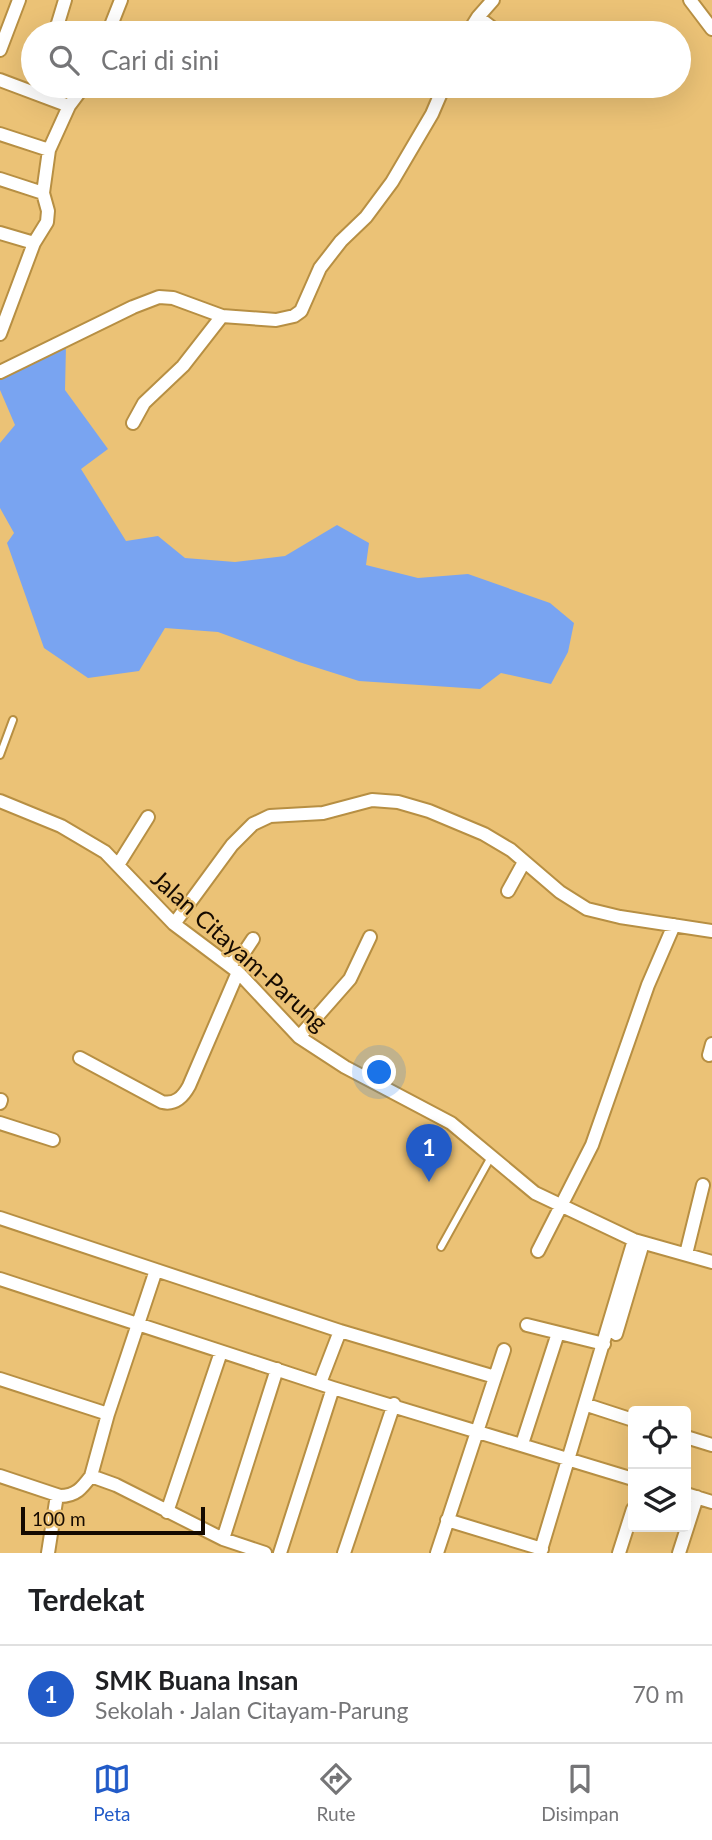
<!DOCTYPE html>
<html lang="id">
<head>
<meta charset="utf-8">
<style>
  :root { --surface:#fff; --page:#f2f2f2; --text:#202124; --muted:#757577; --line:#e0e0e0; --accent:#225bc8 }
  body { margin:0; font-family:Lato,sans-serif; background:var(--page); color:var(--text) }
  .controls { position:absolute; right:21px; bottom:21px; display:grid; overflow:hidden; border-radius:7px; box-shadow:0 7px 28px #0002 }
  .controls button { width:63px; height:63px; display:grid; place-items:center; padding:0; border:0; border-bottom:2px solid var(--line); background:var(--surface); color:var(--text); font:35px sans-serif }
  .scale { position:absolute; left:21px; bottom:18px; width:184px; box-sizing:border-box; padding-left:7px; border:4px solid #150a00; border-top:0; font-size:19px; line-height:24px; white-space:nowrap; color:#150a00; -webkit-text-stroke:5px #ebc276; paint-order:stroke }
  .you { position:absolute; left:380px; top:1073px; width:24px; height:24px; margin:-18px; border:5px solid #fff; border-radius:50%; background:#1a73e8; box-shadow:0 0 0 10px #1a73e833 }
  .badge { display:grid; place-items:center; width:46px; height:46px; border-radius:50%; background:var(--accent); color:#fff; font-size:23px; font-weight:700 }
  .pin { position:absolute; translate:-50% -58px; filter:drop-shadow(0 2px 4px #0008) }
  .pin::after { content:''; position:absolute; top:37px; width:24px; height:21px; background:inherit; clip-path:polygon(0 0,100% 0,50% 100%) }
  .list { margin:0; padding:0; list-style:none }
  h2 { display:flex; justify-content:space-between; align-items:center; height:91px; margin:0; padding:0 28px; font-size:30px }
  h2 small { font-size:23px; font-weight:400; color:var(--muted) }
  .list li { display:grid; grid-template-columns:46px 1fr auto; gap:21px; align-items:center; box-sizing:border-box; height:98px; padding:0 28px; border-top:2px solid var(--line) }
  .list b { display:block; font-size:26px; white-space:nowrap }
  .list p { margin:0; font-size:23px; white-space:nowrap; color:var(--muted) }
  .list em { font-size:23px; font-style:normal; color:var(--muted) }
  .icon { flex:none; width:38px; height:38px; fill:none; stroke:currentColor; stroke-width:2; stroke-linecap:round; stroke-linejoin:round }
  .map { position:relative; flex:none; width:712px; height:1553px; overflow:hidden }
  .search { position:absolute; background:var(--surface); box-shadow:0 7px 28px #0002; left:21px; right:21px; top:21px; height:77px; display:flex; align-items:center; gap:18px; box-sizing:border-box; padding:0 24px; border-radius:38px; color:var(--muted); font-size:26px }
  .sheet { height:189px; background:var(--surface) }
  nav { display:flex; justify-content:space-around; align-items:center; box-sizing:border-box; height:98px; border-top:2px solid var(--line); background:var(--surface); font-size:19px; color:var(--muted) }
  nav a { display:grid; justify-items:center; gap:4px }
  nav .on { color:var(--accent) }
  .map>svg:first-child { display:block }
  .water { fill:#79a4f1 }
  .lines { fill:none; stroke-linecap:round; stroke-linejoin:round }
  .service-casing { stroke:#b78f43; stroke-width:10 }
  .minor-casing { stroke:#b78f43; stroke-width:16 }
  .service { stroke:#fff; stroke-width:6 }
  .minor { stroke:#fff; stroke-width:12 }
  .labels { text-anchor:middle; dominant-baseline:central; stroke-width:5; stroke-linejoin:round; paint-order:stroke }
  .street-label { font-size:24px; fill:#150a00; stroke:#ebc276 }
</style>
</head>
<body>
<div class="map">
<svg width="712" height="1553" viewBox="0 0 712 1553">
  <rect width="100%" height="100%" fill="#ebc276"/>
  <path class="water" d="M66 346 65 390 108 449 81 469 126 541 158 536 185 558 235 562 285 556 337 525 369 543 366 565 418 578 468 574 550 603 574 623 568 652 551 684 501 673 480 689 359 681 299 662 218 632 165 628 139 671 88 678 44 648 7 543 14 533 0 508V443L15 425 0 390V380Z"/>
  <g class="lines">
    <defs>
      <path id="service" d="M0 755 13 720
        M441 1247 491 1157"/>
      <path id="minor" d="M690 0 712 29
        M478 17 499 33
        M55 33 65 0
        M108 33 121 0
        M468 33 478 17 493 0
        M0 50 19 0
        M0 80 69 106
        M566 86 571 90
        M0 134 49 150
        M0 179 43 193
        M0 233 34 243
        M0 334 34 243 47 222 48 211 43 193 49 150 69 106 84 86
        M0 372 133 307 159 297 173 298 222 316 276 320 294 316 301 311 320 268 341 241 366 217 392 182 432 114 444 86
        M133 423 144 403 183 366 222 316
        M0 801 61 826 105 852 174 924 238 972 299 1037 345 1067 451 1123 535 1193 634 1240 712 1262
        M118 865 148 817
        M508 891 524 862
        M174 924 232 845 253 824 270 816 323 813 372 800 398 802 429 811 484 834 511 850 560 892 587 909 620 917 712 931
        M229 965 243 954 253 939
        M299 1037 350 979 370 937
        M709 1055 712 1044
        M80 1058 162 1102C175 1105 183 1097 189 1086L238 972
        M0 1103 1 1100
        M0 1123 53 1140
        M0 1218 156 1270 108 1414 91 1476
        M538 1251 592 1145 648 985 674 925
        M686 1254 703 1185
        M156 1270 340 1331 320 1383
        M0 1279 333 1388 633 1479
        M527 1325 604 1344
        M340 1331 495 1377
        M616 1334 643 1243
        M0 1379 108 1414
        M587 1405 633 1420
        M686 1437 712 1445
        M522 1444 558 1333
        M0 1476 60 1496C76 1496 82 1488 91 1476L116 1485 223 1539 265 1553
        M686 1494 712 1502
        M167 1512 221 1352
        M447 1520 542 1549
        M223 1539 277 1369
        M48 1553 57 1495
        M280 1553 333 1388
        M344 1553 394 1404
        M437 1553 504 1350
        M540 1553 634 1240
        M619 1553 633 1509
        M679 1553 697 1497"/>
    </defs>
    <use href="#service" class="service-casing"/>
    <use href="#minor" class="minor-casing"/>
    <use href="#service" class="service"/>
    <use href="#minor" class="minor"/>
  </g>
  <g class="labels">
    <g class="street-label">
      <text transform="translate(240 950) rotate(42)">Jalan Citayam-Parung</text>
    </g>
  </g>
</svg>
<div class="controls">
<button><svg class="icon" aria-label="locate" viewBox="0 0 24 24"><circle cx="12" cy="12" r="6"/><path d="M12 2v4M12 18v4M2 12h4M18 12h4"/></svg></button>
<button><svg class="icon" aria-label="layers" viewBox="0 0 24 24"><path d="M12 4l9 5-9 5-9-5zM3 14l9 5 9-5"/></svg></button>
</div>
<div class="scale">100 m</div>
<div class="you"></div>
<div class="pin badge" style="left:429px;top:1182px">1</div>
<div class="search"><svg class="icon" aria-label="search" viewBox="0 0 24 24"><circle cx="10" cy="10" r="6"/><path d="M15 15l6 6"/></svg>Cari di sini</div>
</div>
<section class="sheet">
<h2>Terdekat<small></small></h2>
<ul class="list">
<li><span class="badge">1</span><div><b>SMK Buana Insan</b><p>Sekolah · Jalan Citayam-Parung</p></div><em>70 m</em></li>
</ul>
</section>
<nav>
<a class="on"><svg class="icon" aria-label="map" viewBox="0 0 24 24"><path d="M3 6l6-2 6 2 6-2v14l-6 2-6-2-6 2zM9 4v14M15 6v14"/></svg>Peta</a>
<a><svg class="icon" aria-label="directions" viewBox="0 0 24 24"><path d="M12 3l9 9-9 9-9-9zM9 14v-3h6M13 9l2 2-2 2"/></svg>Rute</a>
<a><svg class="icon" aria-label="saved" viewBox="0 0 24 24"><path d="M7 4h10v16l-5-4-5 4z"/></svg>Disimpan</a>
</nav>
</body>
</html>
